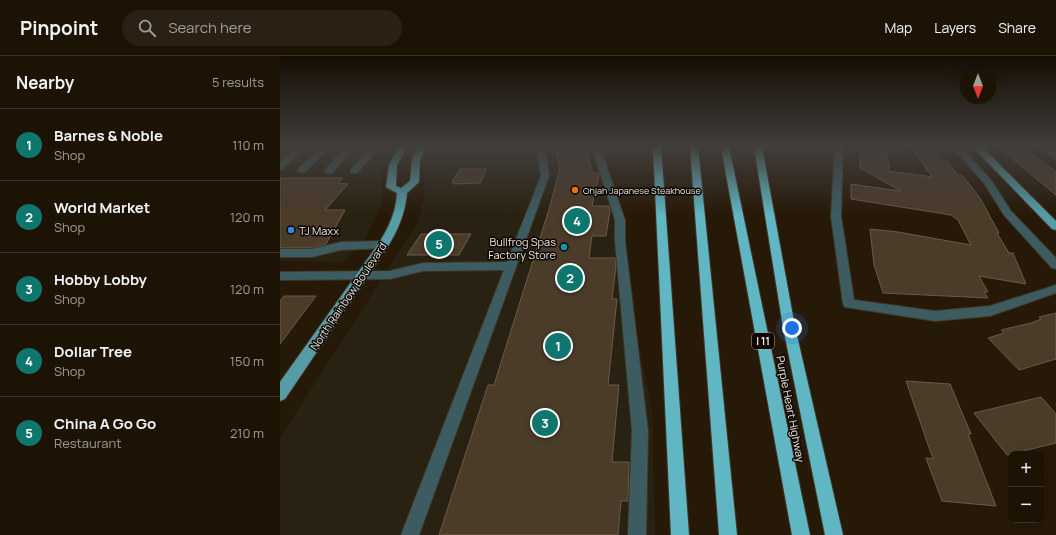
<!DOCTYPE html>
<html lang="en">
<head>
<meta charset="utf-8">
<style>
  :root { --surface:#1d1305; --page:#2a2013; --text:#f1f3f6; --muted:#a09e9a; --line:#3b3227; --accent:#0f766e }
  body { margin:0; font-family:Manrope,sans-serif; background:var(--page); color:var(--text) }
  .controls { position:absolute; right:12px; bottom:12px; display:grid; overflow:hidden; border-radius:8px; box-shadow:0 4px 16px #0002 }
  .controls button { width:36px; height:36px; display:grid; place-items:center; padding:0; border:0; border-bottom:1px solid var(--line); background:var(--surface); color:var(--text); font:20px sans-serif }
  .compass { position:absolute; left:680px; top:12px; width:36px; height:36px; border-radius:50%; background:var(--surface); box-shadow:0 4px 16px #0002; rotate:180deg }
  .you { position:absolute; left:512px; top:272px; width:14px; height:14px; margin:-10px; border:3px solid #fff; border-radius:50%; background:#1a73e8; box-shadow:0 0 0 6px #1a73e833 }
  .badge { display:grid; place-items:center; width:26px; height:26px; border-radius:50%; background:var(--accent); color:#fff; font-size:13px; font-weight:700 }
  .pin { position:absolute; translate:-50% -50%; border:2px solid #fff; box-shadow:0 1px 4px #0006 }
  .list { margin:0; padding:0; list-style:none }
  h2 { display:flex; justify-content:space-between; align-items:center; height:52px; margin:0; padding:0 16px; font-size:17px }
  h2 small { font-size:13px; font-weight:400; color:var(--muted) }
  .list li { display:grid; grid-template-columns:26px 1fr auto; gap:12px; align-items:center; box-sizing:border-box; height:72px; padding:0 16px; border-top:1px solid var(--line) }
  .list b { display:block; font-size:15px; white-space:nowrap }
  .list p { margin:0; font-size:13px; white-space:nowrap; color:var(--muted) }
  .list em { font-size:13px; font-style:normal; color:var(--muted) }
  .icon { flex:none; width:22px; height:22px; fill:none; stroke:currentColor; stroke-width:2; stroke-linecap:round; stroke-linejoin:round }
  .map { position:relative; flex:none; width:776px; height:479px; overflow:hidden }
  header { display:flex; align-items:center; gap:24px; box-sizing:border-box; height:56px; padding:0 20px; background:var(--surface); border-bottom:1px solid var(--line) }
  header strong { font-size:19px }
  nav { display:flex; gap:22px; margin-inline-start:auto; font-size:14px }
  .search { width:280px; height:36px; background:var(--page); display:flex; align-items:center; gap:10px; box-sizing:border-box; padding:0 14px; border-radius:22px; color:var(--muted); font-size:15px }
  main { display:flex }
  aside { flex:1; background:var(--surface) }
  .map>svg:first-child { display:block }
  .commercial { fill:#292212 }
  .building { fill:#4b3b29; stroke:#6b5a47 }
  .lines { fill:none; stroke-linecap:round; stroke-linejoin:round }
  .minor-casing { stroke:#433625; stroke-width:2 }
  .major-casing { stroke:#433625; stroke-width:2 }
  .highway-casing { stroke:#433625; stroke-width:2 }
  .minor { fill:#3c5c61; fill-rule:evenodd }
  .major { fill:#569ca6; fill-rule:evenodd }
  .highway { fill:#60b6c2; fill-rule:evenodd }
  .food-dot { fill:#e8710a; stroke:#0b0602; stroke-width:1.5 }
  .shop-dot { fill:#3f7fe0; stroke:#0b0602; stroke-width:1.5 }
  .culture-dot { fill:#0f9aa8; stroke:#0b0602; stroke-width:1.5 }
  .labels { text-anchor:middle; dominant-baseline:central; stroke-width:3; stroke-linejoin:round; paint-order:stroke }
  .far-poi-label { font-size:9px; fill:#f1e8dc; stroke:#0b0602; text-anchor:start }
  .shield { fill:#0b0602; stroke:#aca49b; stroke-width:1 }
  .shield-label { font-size:10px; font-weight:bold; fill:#f1e8dc }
  .poi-label { font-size:11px; fill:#f1e8dc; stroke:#0b0602; text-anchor:start }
  .street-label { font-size:11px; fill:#f1e8dc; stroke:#0b0602 }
</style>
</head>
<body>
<header>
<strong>Pinpoint</strong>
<div class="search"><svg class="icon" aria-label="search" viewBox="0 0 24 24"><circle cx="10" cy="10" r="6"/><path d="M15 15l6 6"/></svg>Search here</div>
<nav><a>Map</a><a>Layers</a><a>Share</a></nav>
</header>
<main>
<aside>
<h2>Nearby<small>5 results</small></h2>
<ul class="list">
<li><span class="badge">1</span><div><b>Barnes &amp; Noble</b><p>Shop</p></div><em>110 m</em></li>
<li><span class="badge">2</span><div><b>World Market</b><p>Shop</p></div><em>120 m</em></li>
<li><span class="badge">3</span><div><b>Hobby Lobby</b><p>Shop</p></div><em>120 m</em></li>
<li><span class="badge">4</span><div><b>Dollar Tree</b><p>Shop</p></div><em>150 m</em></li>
<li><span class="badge">5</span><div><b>China A Go Go</b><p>Restaurant</p></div><em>210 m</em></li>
</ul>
</aside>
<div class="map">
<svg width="776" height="479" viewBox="0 0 776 479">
  <rect width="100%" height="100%" fill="#271907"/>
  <path class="commercial" d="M0 91H120L103 111 101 150 86 181 64 206 0 205Z
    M152 91H320L372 355 375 479H0V382L138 166 145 139 142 105Z"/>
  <path class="building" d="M284 91H305L313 117H319V119L312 150H329L330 155 326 180H312L309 202H335L336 210 332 243H337L328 329H339L332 406H349L348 445H341L338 479H159L208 329H214L270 150 280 111 275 93Z
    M580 91H605V95H607L609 115 652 121 631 91H654L664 106H668L678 119H682L700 142 719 177H717L729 197H733L746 228 699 220 708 236H704L708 242 603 237 594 209 590 173 618 176 691 189 678 164 671 159 571 143V128L621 135 580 112Z
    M718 91H744L776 116V139Z
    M180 113H207L200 127 173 128 174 126H172Z
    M0 122H63L58 127 68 128 45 154H65L46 188 32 192H0Z
    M141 178H191L179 199H127Z
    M4 240H36L0 288V245Z
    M776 257V303L739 314 708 282 724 277 721 274 751 267 761 263 759 261Z
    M626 325 670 328 691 378H688L716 450 662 445 646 402 653 403Z
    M761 341 776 358V387L727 399 694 357Z"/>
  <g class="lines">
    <defs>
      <path id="minor" d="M17 91H26L3 113 0 114V106Z
        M42 91H51L25 116H19L18 114 19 112Z
        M66 91H75L52 117H46L45 115 46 113Z
        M91 91H100L77 117H71L70 115 71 113Z
        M138 91H165L161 93 141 95H138Z
        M257 91H265L269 120 139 479H121L224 214 143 215 110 223 0 224V216L110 215 143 207 227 206 261 120Z
        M312 91H320L345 164V185L368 375 366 479H348L352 375 335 185V164Z
        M555 91H563L561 160 574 244 655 255 710 250 776 229V237L710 260 655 265 565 251 563 248 551 160Z
        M672 91H681L711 124 731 155 776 202V213L772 212 724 159 704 127Z
        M759 91H769L776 96V103Z
        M103 185 107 186 108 189 107 192 61 194 32 201H0V193H32L61 186Z"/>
      <path id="major" d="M119 91H127L117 109 116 130 121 132 130 125 132 104 138 91H146L140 104 139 126 127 137C125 158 118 174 107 192L5 343 0 345V326L99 187C109 171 116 156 117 137L106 131 109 109Z
        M693 91H702L776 165V174L772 173Z"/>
      <path id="highway" d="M373 91H381L409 479H391Z
        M410 91H418L457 479H439Z
        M441 91H449L530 479H512Z
        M474 91H482L515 271 563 479H545L503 271Z"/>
    </defs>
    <use href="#minor" class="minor-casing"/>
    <use href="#major" class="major-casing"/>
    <use href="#highway" class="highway-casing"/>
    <use href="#minor" class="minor"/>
    <use href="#major" class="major"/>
    <use href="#highway" class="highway"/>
  </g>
  <linearGradient id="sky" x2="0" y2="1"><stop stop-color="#150e04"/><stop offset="0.57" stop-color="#413e3c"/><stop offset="1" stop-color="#413e3c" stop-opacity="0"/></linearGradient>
  <rect width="776" height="159" fill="url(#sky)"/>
  <circle class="food-dot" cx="295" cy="134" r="4"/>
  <circle class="shop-dot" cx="11" cy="174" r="4"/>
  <circle class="culture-dot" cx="284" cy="191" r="4"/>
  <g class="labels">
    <g class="far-poi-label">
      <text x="303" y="134">Ohjah Japanese Steakhouse</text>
    </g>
    <rect class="shield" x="472" y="277" width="22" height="16" rx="3"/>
    <g class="shield-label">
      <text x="483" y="285">I 11</text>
    </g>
    <g class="poi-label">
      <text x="19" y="174">TJ Maxx</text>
      <text x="276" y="185" text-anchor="end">Bullfrog Spas<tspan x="276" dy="13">Factory Store</tspan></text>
    </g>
    <g class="street-label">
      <text transform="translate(68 240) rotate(-56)">North Rainbow Boulevard</text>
      <text transform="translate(511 353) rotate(79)">Purple Heart Highway</text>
    </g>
  </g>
</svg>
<div class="controls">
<button>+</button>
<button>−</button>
</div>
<svg class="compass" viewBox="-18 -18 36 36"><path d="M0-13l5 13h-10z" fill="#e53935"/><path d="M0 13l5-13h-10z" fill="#a09e9a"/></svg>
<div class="you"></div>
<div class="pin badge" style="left:278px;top:290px">1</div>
<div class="pin badge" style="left:290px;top:222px">2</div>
<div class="pin badge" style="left:265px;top:367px">3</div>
<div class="pin badge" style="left:297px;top:165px">4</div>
<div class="pin badge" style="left:159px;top:188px">5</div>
</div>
</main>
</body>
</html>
